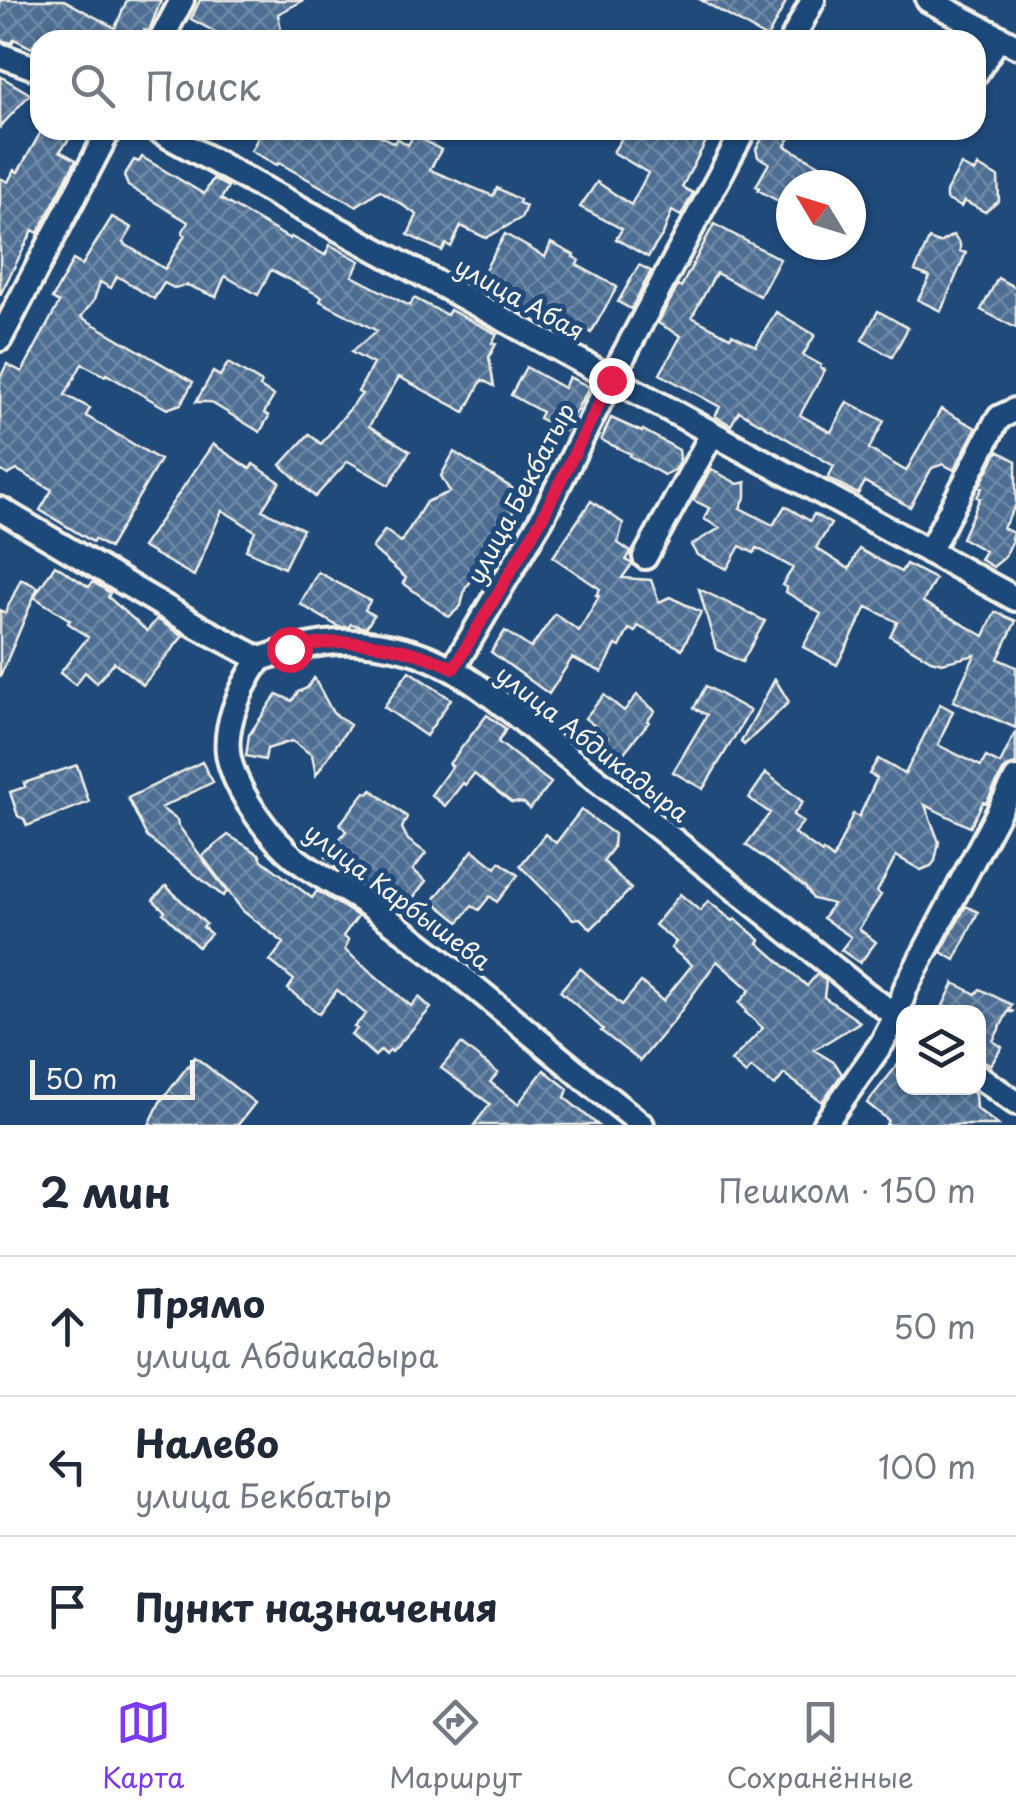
<!DOCTYPE html>
<html lang="ru">
<head>
<meta charset="utf-8">
<style>
  :root { --surface:#fff; --page:#f6f6f7; --text:#1f2937; --muted:#747a83; --line:#e0e1e3; --accent:#7c3aed }
  body { margin:0; font-family:"Playpen Sans",sans-serif; background:var(--page); color:var(--text) }
  .controls { position:absolute; right:30px; bottom:30px; display:grid; overflow:hidden; border-radius:20px; box-shadow:0 2px 8px #0004 }
  .controls button { width:90px; height:90px; display:grid; place-items:center; padding:0; border:0; border-bottom:2px solid var(--line); background:var(--surface); color:var(--text); font:50px sans-serif }
  .compass { position:absolute; left:776px; top:170px; width:90px; height:90px; border-radius:50%; background:var(--surface); box-shadow:0 2px 8px #0004; rotate:308deg }
  .scale { position:absolute; left:30px; bottom:25px; width:165px; box-sizing:border-box; padding-left:10px; border:5px solid #f4f1e8; border-top:0; font-size:28px; line-height:35px; white-space:nowrap; color:#f4f1e8; -webkit-text-stroke:8px #1f4a7a; paint-order:stroke }
  .stop { position:absolute; width:30px; height:30px; margin:-22px; border:8px solid #e11d48; border-radius:50%; background:#fff }
  .stop.end { background:#e11d48; border-color:#fff; box-shadow:0 2px 10px #0008 }
  .list { margin:0; padding:0; list-style:none }
  h2 { display:flex; justify-content:space-between; align-items:center; height:130px; margin:0; padding:0 40px; font-size:42px }
  h2 small { font-size:32px; font-weight:400; color:var(--muted) }
  .list li { display:grid; grid-template-columns:65px 1fr auto; gap:30px; align-items:center; box-sizing:border-box; height:140px; padding:0 40px; border-top:2px solid var(--line) }
  .list b { display:block; font-size:38px; white-space:nowrap }
  .list p { margin:0; font-size:32px; white-space:nowrap; color:var(--muted) }
  .list em { font-size:32px; font-style:normal; color:var(--muted) }
  .icon { flex:none; width:55px; height:55px; fill:none; stroke:currentColor; stroke-width:2; stroke-linecap:round; stroke-linejoin:round }
  .map { position:relative; flex:none; width:1016px; height:1125px; overflow:hidden }
  .search { position:absolute; background:var(--surface); box-shadow:0 2px 8px #0004; left:30px; right:30px; top:30px; height:110px; display:flex; align-items:center; gap:25px; box-sizing:border-box; padding:0 35px; border-radius:30px; color:var(--muted); font-size:38px }
  .sheet { height:550px; background:var(--surface) }
  nav { display:flex; justify-content:space-around; align-items:center; box-sizing:border-box; height:140px; border-top:2px solid var(--line); background:var(--surface); font-size:28px; color:var(--muted) }
  nav a { display:grid; justify-items:center; gap:5px }
  nav .on { color:var(--accent) }
  .map>svg:first-child { display:block }
  .building { fill:url(#building-cross-hatch); stroke:#f4f1e8; stroke-width:2.5 }
  .lines { fill:none; stroke-linecap:round; stroke-linejoin:round }
  .minor-casing { stroke:#f4f1e8; stroke-width:30 }
  .minor { stroke:#1f4a7a; stroke-width:22 }
  .route { stroke:#e11d48; stroke-width:12 }
  .labels { text-anchor:middle; dominant-baseline:central; stroke-width:10; stroke-linejoin:round; paint-order:stroke }
  .street-label { font-size:25px; fill:#f4f1e8; stroke:#1f4a7a }
</style>
</head>
<body>
<div class="map">
<svg width="1016" height="1125" viewBox="0 0 1016 1125">
  <defs>
    <pattern id="building-cross-hatch" width="8" height="8" patternUnits="userSpaceOnUse" patternTransform="scale(2.5)"><rect width="8" height="8" fill="#4d6e92"/><path d="M0 0l8 8M0 8l8-8" fill="none" stroke="#708aa6"/></pattern>
  </defs>
  <rect width="100%" height="100%" fill="#1f4a7a"/>
  <filter id="ink" filterUnits="userSpaceOnUse"><feTurbulence type="fractalNoise" baseFrequency=".01" numOctaves="2"/><feDisplacementMap in="SourceGraphic" scale="20" xChannelSelector="R" yChannelSelector="G"/><feConvolveMatrix kernelMatrix="1 2 1 2 8 2 1 2 1" color-interpolation-filters="sRGB"/></filter>
  <g filter="url(#ink)">
    <path class="building" d="M0 0H64L115 28 127 0H161L149 31 144 30 138 40H36L32 48 14 39 12 43 0 40Z
      M200 0H304L278 14 283 40H230L191 19Z
      M701 0H787L767 38Z
      M0 76 30 94 0 127Z
      M42 130H76L60 151 76 160 38 233 33 230 0 295V178L8 182 14 170 18 172Z
      M262 130H370L394 143 397 138 408 145 414 135 441 150 430 170 493 196 497 188 520 200 519 203 526 206 521 218 486 238 461 226 451 247 446 244 442 251 408 235 417 215 380 190 356 206 279 163 277 165 251 151Z
      M627 130H712L682 187 693 193 681 216 672 211 663 234 648 257 616 239 622 229 580 207 597 182 631 205 648 173 613 152Z
      M767 130H780L791 136 785 146 829 170 821 185H791V208L758 190 759 187 756 186 769 163 758 157 756 149Z
      M142 157 204 194 213 179 228 187 221 199 290 239 291 237 325 255 330 245 360 261 352 276 410 306 414 298 447 315 450 310 497 334 492 343 496 344 489 357 494 386 482 380 465 412 399 377 369 426 410 451 389 485 348 461 315 497 281 465 309 434 321 444 362 394 358 392 373 364 351 352 377 331 320 301 322 297 271 270 258 295 225 276 216 297 187 285 174 288 164 283 154 299 117 276 111 288 100 282 94 300 81 317 193 382 181 404 167 409 106 374 105 376 82 364 65 395 90 408 86 416 160 460 109 548 94 539 93 542 40 510 52 490 17 470 8 475 0 470V378L7 364 22 372 59 303 52 299 73 260 82 265 112 217 132 228 123 243 165 269 185 235 182 233 188 222 128 186 124 176 134 160 139 162Z
      M961 165 975 172 978 166 998 177 999 201 985 212 964 201 961 207 946 199V192Z
      M714 224 780 259 760 296 716 273 692 317 730 337 732 334 756 346 776 312 815 335 803 355 821 365 820 368 825 370 800 415 831 432 847 402 884 421 869 449 906 471 941 409 976 428 954 470 943 464 932 468 910 507 865 482 858 494 828 478 834 466 739 411 731 425 715 416 720 407 660 374 681 336 658 323 678 286 681 287Z
      M505 234 545 257 551 243 574 255 573 257 579 260 577 265 617 287 591 333 540 304 532 317 517 309 523 298 482 275Z
      M953 235 960 244V251L966 253 941 311 918 300 930 277 915 271 929 239 939 243Z
      M639 265 651 271 631 309 618 302Z
      M998 278 1016 288V328L981 310Z
      M878 311 908 328 892 357 862 340Z
      M228 363 262 383 260 387 274 396 264 413 269 416 260 432 210 402H196L213 372 220 376Z
      M526 367 564 388 569 377 590 387 564 431 539 418 542 412 511 395Z
      M611 418 642 432 643 430 679 450 680 458 676 469 664 475 630 456 631 454 601 440Z
      M213 444 250 469 253 464 280 482 262 510 303 529 284 568 246 550 255 531 222 510 194 576 142 547Z
      M998 451 1016 461V505L1003 528 1013 533 1011 538 1013 540 1004 558 993 567 980 559 985 551 962 538 980 498 977 497 982 488 979 487Z
      M454 452 515 490 512 522 509 530 465 589 461 606 449 617 403 583 406 578 372 548 385 530 401 542 426 502 450 492 441 476Z
      M711 469 738 484 746 482V496L740 508 773 525 785 506 810 521 814 514 831 524 816 548 849 569 859 549 901 572 906 564 935 579 923 602 984 636 995 612 1016 621 998 659 1016 667V728L953 701 975 655 942 663 931 660 890 636 897 622 867 607 837 665 803 647 821 614 786 592 787 588 782 585 793 568 757 548 754 553 740 546 727 569 697 555 691 545 720 528 704 519 709 508 693 500Z
      M591 501 623 523 618 543 631 552 626 560 632 564 622 578 651 580 659 602 670 597 701 612 682 649 638 626 635 632 629 629 620 647 616 645 602 672 572 658 549 694 491 652 505 631 531 648 555 614 579 631 599 596 596 595 600 589 553 557Z
      M55 565 89 587 93 582 110 593 108 597 147 631 157 619 183 636 143 685 114 662 97 683 85 672 75 685 60 673 88 637 68 623 70 620 34 597Z
      M318 572 370 601 365 610 374 615 366 628 351 624 349 627H339L300 604Z
      M21 579 38 587 0 677V610L5 613Z
      M699 589 765 621 742 662 716 649Z
      M409 671 451 699 426 736 384 707Z
      M314 678 333 713 350 725 316 775 312 755 292 741 267 749 265 760 246 756 249 735 277 694 292 701 298 692 307 688Z
      M775 679 789 702 744 745 741 742Z
      M706 686 750 711 703 789 673 772 707 715 694 708Z
      M604 695 624 711 637 695 655 711 647 721 649 722 612 767 597 753 609 738 585 718Z
      M940 704 953 711 938 745 981 766 986 757 1000 764 1016 731V764L1009 766 1003 771 986 803 983 802 970 827 925 805 939 842 935 861 931 866 921 870 896 856 877 892 881 895 859 929 876 942 860 963 841 950 851 937 823 918 833 904 813 899 805 887 746 845 770 813 749 798 766 773 803 802 793 815 803 822 794 833 822 853 823 851 833 859 853 814 859 817 877 778 869 774 878 759 905 774Z
      M487 715 506 729 498 742 551 783 530 809 524 803 511 802 474 774 465 785 463 783 445 806 431 795 452 766 449 764Z
      M202 762 213 782 161 808 177 820 178 825 227 892 223 896 147 837 128 798Z
      M77 765 89 802 27 826 24 819 18 816 10 792 25 787 24 783Z
      M372 790 407 817 402 828 408 840 426 853 413 870 426 881 403 911 386 897 336 867 337 866 326 857 346 831 340 824 365 792 369 794Z
      M581 810 614 834 613 848 603 861 631 889 591 929 580 918 573 919 520 866 545 834 556 843Z
      M228 835 259 854 262 860 312 898 317 891 358 916 343 936 348 940 345 950 411 1006 419 997 431 1008 392 1052 390 1050 386 1055 381 1050 375 1056 351 1035 357 1029 354 1027 366 1014 337 990 319 1014 288 989 294 980 270 961 284 943 243 911 202 856Z
      M473 850 496 868 500 862 518 875 497 902 490 896 479 910 472 906 459 922 433 901Z
      M166 886 206 924 203 927 211 934 198 947 163 913 165 911 153 900Z
      M680 894 700 911 708 901 733 921 735 919 760 940 758 943 807 986 817 974 826 981 824 997 860 1022 814 1050 835 1063 842 1074 822 1102 784 1074 775 1086 751 1068 746 1074 731 1061 763 1028 745 1012 746 1010 739 1003 750 990 717 961 675 1019 640 1061 601 1031 603 1029 560 991 580 968 622 1005 641 982 663 1001 692 965 671 948 676 942 655 925Z
      M966 906 978 912 955 960 941 952Z
      M954 983 976 994 980 989 1012 1005 1009 1010 1014 1012H1008L993 1041 1002 1047 991 1065 983 1060 978 1061V1012H940Z
      M461 1044 498 1073 490 1082 518 1104 544 1070 568 1089 565 1098 598 1125H474L490 1104 441 1068Z
      M195 1057 255 1103 238 1125H149L160 1102Z
      M904 1057V1089L967 1088 975 1094 976 1108 998 1125H886L888 1120 867 1103Z"/>
    <g class="lines">
      <defs>
        <path id="minor" d="M928 0 1016 46
          M161 40 182 0
          M792 40 813 0
          M0 55 40 70
          M976 73 999 37
          M157 130 1016 599
          M0 339 109 130
          M0 509 199 627 260 659C314 641 353 635 409 651 464 666 515 716 560 751 663 831 764 912 865 993L904 1022
          M929 552 995 424 1000 417 1015 410
          M645 557 712 434
          M260 659C241 686 219 732 231 766 241 798 270 838 296 859 319 877 350 892 374 909 444 960 510 1017 577 1072 598 1091 621 1107 642 1125
          M453 668 542 518 611 379 744 130
          M978 1076 1016 1103
          M824 1125 882 1043 896 1016 906 987 1016 779"/>
      </defs>
      <use href="#minor" class="minor-casing"/>
      <use href="#minor" class="minor"/>
    </g>
  </g>
  <g class="lines" filter="url(#ink)">
    <path class="route" d="M289 649C345 635 401 644 454 668L542 518 611 380"/>
  </g>
  <g class="labels">
    <g class="street-label">
      <text transform="translate(520 298) rotate(29)">улица Абая</text>
      <text transform="translate(520 493) rotate(-62)">улица Бекбатыр</text>
      <text transform="translate(593 743) rotate(38)">улица Абдикадыра</text>
      <text transform="translate(398 896) rotate(37)">улица Карбышева</text>
    </g>
  </g>
</svg>
<div class="controls">
<button><svg class="icon" aria-label="layers" viewBox="0 0 24 24"><path d="M12 4l9 5-9 5-9-5zM3 14l9 5 9-5"/></svg></button>
</div>
<svg class="compass" viewBox="-18 -18 36 36"><path d="M0-13l5 13h-10z" fill="#e53935"/><path d="M0 13l5-13h-10z" fill="#747a83"/></svg>
<div class="scale">50 m</div>
<div class="stop" style="left:289px;top:649px"></div>
<div class="stop end" style="left:611px;top:380px"></div>
<div class="search"><svg class="icon" aria-label="search" viewBox="0 0 24 24"><circle cx="10" cy="10" r="6"/><path d="M15 15l6 6"/></svg>Поиск</div>
</div>
<section class="sheet">
<h2>2 мин<small>Пешком · 150 m</small></h2>
<ul class="list">
<li><svg class="icon" aria-label="ahead" viewBox="0 0 24 24"><path d="M12 20V5M6 11l6-6 6 6"/></svg><div><b>Прямо</b><p>улица Абдикадыра</p></div><em>50 m</em></li>
<li><svg class="icon" aria-label="left" viewBox="0 0 24 24"><path d="M17 20v-9H6M10 6l-5 5 5 5"/></svg><div><b>Налево</b><p>улица Бекбатыр</p></div><em>100 m</em></li>
<li><svg class="icon" aria-label="arrive" viewBox="0 0 24 24"><path d="M6 21V4h12l-3 4 3 4H6"/></svg><div><b>Пункт назначения</b></div></li>
</ul>
</section>
<nav>
<a class="on"><svg class="icon" aria-label="map" viewBox="0 0 24 24"><path d="M3 6l6-2 6 2 6-2v14l-6 2-6-2-6 2zM9 4v14M15 6v14"/></svg>Карта</a>
<a><svg class="icon" aria-label="directions" viewBox="0 0 24 24"><path d="M12 3l9 9-9 9-9-9zM9 14v-3h6M13 9l2 2-2 2"/></svg>Маршрут</a>
<a><svg class="icon" aria-label="saved" viewBox="0 0 24 24"><path d="M7 4h10v16l-5-4-5 4z"/></svg>Сохранённые</a>
</nav>
</body>
</html>
